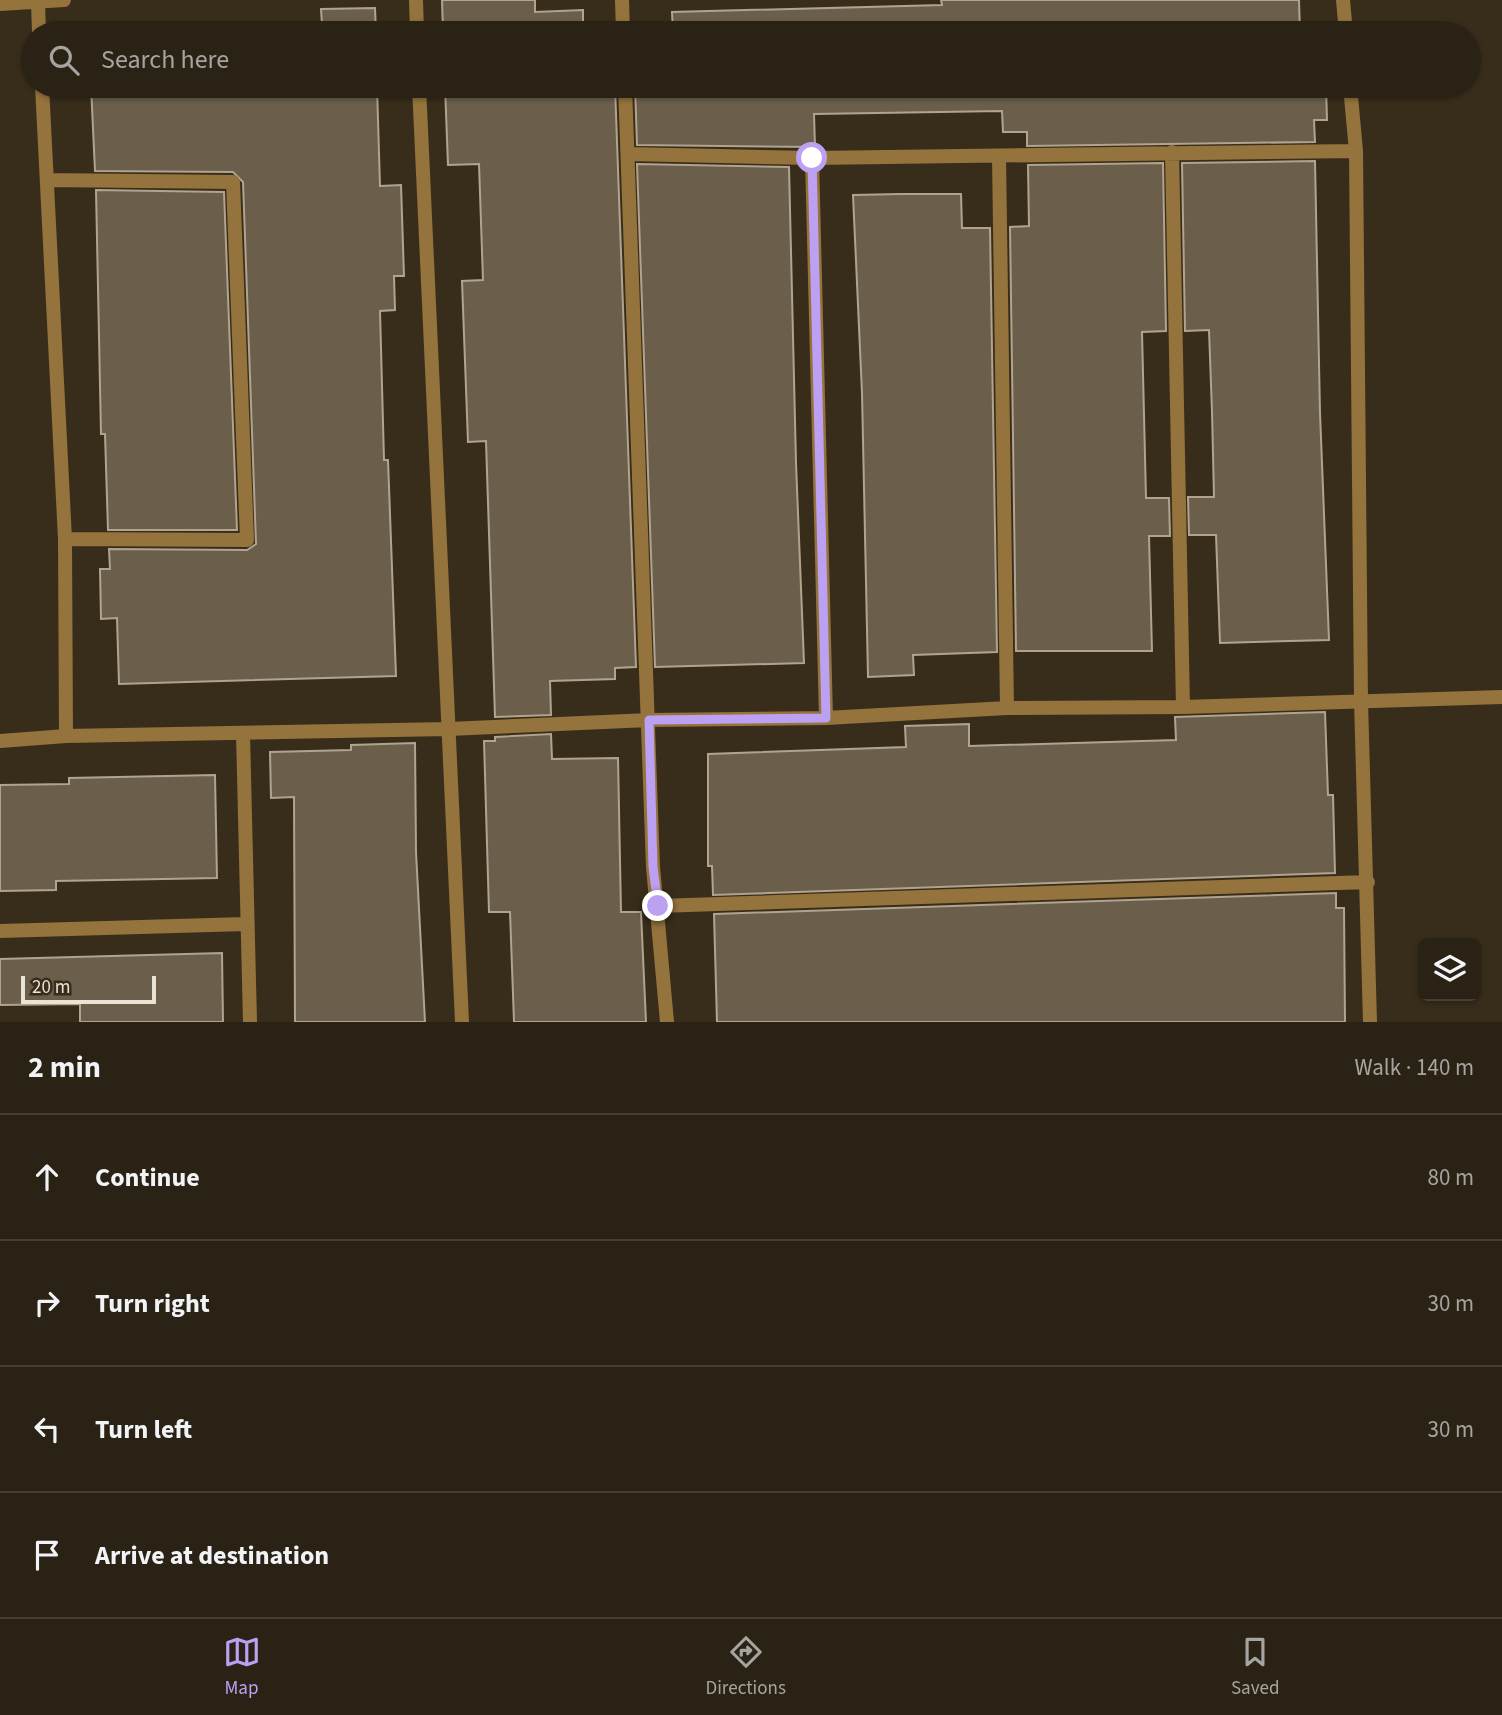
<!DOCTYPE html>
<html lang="en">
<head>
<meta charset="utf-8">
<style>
  :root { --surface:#2a2214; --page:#322a1d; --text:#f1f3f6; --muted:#a5a4a0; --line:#463f34; --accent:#bca0f2 }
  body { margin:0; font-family:"Source Sans 3",sans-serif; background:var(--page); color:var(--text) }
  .controls { position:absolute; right:21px; bottom:21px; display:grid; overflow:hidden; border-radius:10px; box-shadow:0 2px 5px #0004 }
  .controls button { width:63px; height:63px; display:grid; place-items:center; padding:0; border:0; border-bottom:2px solid var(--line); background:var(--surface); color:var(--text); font:35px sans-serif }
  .scale { position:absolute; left:21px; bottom:18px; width:135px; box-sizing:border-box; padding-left:7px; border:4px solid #eae3d8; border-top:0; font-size:19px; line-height:24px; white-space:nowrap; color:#eae3d8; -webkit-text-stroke:5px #382d1b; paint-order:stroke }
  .stop { position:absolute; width:21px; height:21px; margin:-16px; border:5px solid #bca0f2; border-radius:50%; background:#fff }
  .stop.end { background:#bca0f2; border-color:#fff; box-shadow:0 2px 7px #0008 }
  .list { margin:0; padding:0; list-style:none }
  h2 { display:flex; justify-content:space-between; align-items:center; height:91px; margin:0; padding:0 28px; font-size:30px }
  h2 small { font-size:23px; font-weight:400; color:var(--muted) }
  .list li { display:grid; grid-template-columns:46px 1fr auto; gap:21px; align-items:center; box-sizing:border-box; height:126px; padding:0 28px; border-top:2px solid var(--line) }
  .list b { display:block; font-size:26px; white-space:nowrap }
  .list em { font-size:23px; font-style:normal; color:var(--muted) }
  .icon { flex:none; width:38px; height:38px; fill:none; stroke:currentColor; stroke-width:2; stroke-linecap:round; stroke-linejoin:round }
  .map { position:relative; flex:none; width:1502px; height:1022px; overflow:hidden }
  .search { position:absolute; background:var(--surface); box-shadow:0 2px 5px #0004; left:21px; right:21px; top:21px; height:77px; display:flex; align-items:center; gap:18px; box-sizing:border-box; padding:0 24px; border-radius:38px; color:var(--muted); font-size:26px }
  .sheet { height:595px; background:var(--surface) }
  nav { display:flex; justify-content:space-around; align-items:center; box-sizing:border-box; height:98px; border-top:2px solid var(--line); background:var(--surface); font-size:19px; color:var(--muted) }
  nav a { display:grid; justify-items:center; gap:4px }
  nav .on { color:var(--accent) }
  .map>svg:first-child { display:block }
  .building { fill:#6b5f4c; stroke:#b1a48f; stroke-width:2 }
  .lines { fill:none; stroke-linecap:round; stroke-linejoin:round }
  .street { stroke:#94733c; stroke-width:14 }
  .route { stroke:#bca0f2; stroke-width:9 }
</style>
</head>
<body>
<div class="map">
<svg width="1502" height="1022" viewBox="0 0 1502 1022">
  <rect width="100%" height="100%" fill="#382d1b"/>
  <path class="building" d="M442 0H535V12L583 10V33H443Z
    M941 0H1299L1300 33H673L672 12 942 5Z
    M375 8 376 33H117L322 25 321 9Z
    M91 86H377L380 186 401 185 404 276H394L395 310 380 311 384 460H388L396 676 119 684 117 618 101 619 100 569H110L109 549 247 550 256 544 243 182 233 172 95 171Z
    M445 86H615L636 667 615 668V679L550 681 551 715 495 717 486 441 468 442 462 281 483 280 479 164 448 165Z
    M635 86H1326L1327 120H1314L1315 142 1027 146V132H1003L1002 111 814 114 815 147 637 145Z
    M1315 161 1320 413 1329 640 1220 643 1216 535H1189L1188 497H1214L1212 412 1209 330 1185 331 1182 163Z
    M1163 163 1166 331 1142 332 1146 498H1169L1170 536H1149L1152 651H1016L1010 227 1029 226 1028 165Z
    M637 164 789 167 796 463 804 663 655 667Z
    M96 190 224 192 237 530H108L105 434H101Z
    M900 194H961L962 228H990L997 652 913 655 914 675 868 677 862 393 853 195Z
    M1325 712 1328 795H1333L1335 873 713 895 712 866H708V754L906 747 905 726 969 724V746L1176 740 1175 717Z
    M551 734 552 759 618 758 621 912H641L646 1022H514L510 912H489L484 741H495V737Z
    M415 743 416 852 425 1022H295L294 797 271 798 270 752 351 750V745Z
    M215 775 217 878 56 881V890L0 891V785L69 784V778Z
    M1336 893V908H1344L1345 1022H717L714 914Z
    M222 953 223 1022H80V1004L0 1005V959Z"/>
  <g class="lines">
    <path class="street" d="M416 0 417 33
      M622 0 623 33
      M1343 0 1346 33
      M38 2 39 33
      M0 4 64 0
      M42 86 65 539 66 736
      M419 86 462 1022
      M625 86 653 867 667 1022
      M1350 86 1356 151 1361 701 1370 1022
      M1172 152 1183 707
      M628 154 812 158 1356 151
      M999 157 1007 708
      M812 158 826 718
      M47 180 233 182 247 540 65 539
      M243 734 250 1022
      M0 741 66 736 449 729 649 720 826 718 1007 708 1183 707 1502 697
      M658 906 1368 882
      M0 931 246 924"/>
  </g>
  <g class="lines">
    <path class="route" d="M658 906 653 867 649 720 826 718 812 158"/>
  </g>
</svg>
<div class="controls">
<button><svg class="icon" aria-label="layers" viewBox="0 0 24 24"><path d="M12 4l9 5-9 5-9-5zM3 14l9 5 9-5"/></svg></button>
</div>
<div class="scale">20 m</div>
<div class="stop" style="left:812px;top:158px"></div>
<div class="stop end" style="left:658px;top:906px"></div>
<div class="search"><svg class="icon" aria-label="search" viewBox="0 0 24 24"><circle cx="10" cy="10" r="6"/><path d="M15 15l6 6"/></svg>Search here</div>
</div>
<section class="sheet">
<h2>2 min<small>Walk · 140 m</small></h2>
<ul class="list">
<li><svg class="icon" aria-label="ahead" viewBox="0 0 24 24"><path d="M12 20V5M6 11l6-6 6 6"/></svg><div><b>Continue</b></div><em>80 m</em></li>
<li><svg class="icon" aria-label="right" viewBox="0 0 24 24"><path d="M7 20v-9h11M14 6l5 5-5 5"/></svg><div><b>Turn right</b></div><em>30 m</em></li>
<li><svg class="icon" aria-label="left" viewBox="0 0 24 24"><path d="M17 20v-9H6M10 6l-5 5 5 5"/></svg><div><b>Turn left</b></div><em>30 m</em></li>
<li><svg class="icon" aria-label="arrive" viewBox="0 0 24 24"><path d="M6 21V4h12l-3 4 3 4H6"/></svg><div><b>Arrive at destination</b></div></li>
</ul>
</section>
<nav>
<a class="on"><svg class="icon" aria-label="map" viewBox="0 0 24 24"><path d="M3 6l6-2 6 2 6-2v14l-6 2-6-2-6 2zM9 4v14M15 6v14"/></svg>Map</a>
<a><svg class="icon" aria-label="directions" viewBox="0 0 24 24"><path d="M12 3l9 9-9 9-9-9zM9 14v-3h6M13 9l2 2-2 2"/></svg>Directions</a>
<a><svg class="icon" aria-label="saved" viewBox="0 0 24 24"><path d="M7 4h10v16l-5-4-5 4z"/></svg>Saved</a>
</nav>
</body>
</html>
